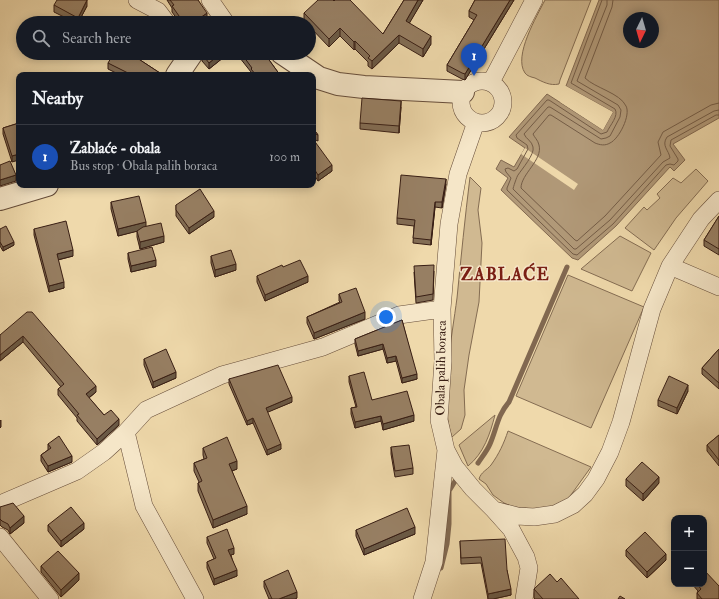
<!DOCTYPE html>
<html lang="en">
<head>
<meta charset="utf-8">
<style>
  :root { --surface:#171b24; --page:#242831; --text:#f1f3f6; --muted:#9ea1a6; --line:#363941; --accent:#c59692 }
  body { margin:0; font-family:"IM FELL Double Pica",serif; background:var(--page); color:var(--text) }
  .controls { position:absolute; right:12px; bottom:12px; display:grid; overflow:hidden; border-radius:8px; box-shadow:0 2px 10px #0003 }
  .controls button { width:36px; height:36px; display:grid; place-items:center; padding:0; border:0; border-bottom:1px solid var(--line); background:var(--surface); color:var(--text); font:20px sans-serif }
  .compass { position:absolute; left:623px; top:12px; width:36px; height:36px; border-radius:50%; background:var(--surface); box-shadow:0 2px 10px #0003; rotate:185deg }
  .you { position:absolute; left:386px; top:317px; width:14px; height:14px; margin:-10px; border:3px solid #fff; border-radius:50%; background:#1a73e8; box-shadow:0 0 0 6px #1a73e833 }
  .badge { display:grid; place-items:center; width:26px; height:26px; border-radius:50%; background:var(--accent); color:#fff; font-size:13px; font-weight:700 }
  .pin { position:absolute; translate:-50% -33px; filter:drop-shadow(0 1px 2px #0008) }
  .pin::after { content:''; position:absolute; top:21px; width:14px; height:12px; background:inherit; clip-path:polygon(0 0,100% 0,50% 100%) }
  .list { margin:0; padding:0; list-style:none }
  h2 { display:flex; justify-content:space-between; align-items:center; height:52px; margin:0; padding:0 16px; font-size:17px }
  h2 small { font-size:13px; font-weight:400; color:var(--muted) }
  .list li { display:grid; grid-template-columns:26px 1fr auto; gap:12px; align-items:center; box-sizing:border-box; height:64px; padding:0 16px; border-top:1px solid var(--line) }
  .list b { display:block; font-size:15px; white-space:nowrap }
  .list p { margin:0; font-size:13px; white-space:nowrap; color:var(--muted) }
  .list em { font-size:13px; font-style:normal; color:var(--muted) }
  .icon { flex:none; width:22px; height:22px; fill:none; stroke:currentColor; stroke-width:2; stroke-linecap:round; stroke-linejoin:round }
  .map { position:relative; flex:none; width:719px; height:599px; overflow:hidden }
  .search { position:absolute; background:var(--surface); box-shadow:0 2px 10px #0003; left:16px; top:16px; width:300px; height:44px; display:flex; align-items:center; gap:10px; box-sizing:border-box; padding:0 14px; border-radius:22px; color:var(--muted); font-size:15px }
  .panel { position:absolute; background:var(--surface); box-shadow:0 2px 10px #0003; left:16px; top:72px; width:300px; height:116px; border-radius:8px }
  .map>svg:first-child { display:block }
  .green { fill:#d0b991; stroke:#846c52 }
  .water { fill:#b19978; stroke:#816850; fill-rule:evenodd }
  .pier { fill:#efd9ab }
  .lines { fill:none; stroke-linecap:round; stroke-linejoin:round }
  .shore { stroke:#745c46; stroke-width:1 }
  .stream { stroke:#816850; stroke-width:5 }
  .minor-casing { stroke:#664d3a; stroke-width:18 }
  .tertiary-casing { stroke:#664d3a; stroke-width:24 }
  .minor { stroke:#f5e6c8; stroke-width:17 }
  .tertiary { stroke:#f5e6c8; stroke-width:22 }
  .wall { fill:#826d55; stroke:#381e14 }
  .shaded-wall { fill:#6a5945; stroke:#381e14 }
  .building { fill:#977f63; stroke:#381e14 }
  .labels { text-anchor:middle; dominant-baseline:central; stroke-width:3; stroke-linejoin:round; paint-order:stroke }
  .street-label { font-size:13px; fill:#381e14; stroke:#f5e6c8 }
  .district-label { font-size:17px; font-weight:bold; letter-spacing:1px; fill:#7a1f14; stroke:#f5e6c8 }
</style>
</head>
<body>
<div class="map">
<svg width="719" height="599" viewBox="0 0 719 599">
  <rect width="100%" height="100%" fill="#efd9ab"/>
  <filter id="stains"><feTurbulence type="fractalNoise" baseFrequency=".005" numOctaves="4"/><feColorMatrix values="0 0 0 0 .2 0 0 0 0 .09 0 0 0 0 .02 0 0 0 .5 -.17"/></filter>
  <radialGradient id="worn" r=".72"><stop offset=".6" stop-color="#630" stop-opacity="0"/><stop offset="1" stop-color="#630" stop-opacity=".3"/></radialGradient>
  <path class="green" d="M545 0H591L560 80 559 84C550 86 543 82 535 78 531 77 527 76 525 73 513 56 537 16 545 0Z
    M696 169 708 181 676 218 654 250 625 228 644 207 647 210 660 198 657 194 673 178 681 183Z
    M470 177 481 188 478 210 482 243 479 302 469 355 464 390 465 415 461 429 452 437C439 403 452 336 457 298 461 258 465 217 470 177Z
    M620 236 651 253 632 291 581 269Z
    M568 275 644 307 591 428 516 396Z
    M495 415C490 434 484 453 468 466L459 445Z
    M508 431 591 467 568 499 544 510 513 507 504 503 493 495 486 484 479 479C481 472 487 470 491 465 499 454 504 443 508 431Z"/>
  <path class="water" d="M599 0H719V118L673 144 685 160 674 171 670 167 616 226 578 260 572 258 501 190 508 178 496 169 501 160 514 167 525 148 509 137 547 94 603 130 613 112 566 86ZM629 18H653V42H629Z"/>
  <path class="pier" d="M566 86 613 112 603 130 560 102V100L602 127 610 113 565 88Z
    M525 148 578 184 574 190 521 154Z"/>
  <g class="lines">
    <path class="shore" d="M602 0 571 83 615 109C619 116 610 125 607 132L601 134 549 100H547L516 135 517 138 527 145 528 149 517 169 514 171 508 168 505 169 506 172 511 178 507 188V190L573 254 577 255 613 224 666 165 670 164 674 165 678 161V159L670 146 671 140 716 115H719
      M607 0V5L577 81 618 105 621 110 620 117 610 136 606 138 601 139 550 107H548L524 134C526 139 532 141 533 147 535 154 522 169 518 175 517 176 513 188 513 189L574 249H576L610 220 663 162 670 158C669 150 661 146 667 137L714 111 719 110
      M613 0 612 7 585 78C595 88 620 93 626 106 631 115 619 139 610 143 605 146 600 145 595 143L551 115H549L533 134C534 137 538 140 539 145 543 160 521 174 521 188L575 240 577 241 605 216 661 155 658 142 663 132 711 105 719 103"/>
    <path class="stream" d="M478 463C482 457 487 451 490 444 497 428 497 416 509 402L567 267
      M441 568 447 544 449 524V491L457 478"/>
    <defs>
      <path id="minor" d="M137 0 158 11 167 23
        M210 0 226 23
        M461 102a21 21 0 1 1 42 0a21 21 0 1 1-42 0Z
        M491 82 534 0
        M476 122 458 174 449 224 442 309 443 361 439 420 446 450 455 467 473 489 494 510 517 516 534 517 555 514 573 505 585 494 596 479 610 452 621 422 652 309 670 266 701 219 719 200
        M670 266 719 287
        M126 432 144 506 195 599
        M0 504 77 471 104 452 126 432 146 410 222 375 323 347 399 315 442 309
        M494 510 511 529 526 557 529 568 524 599
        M0 537 50 599
        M422 599 434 562 446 450"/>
      <path id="tertiary" d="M282 53 319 78 338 84 364 87 463 92
        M177 75 192 53
        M0 199 47 185"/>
    </defs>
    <use href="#minor" class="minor-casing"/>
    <use href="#tertiary" class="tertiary-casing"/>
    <use href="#minor" class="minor"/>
    <use href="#tertiary" class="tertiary"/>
  </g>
  <path class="wall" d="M167 0H198L207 19 201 23H180L172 12V8Z
    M404 0H423L409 23 431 44 423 57 399 43 372 69 368 66V62L355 49 354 50 340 36 329 47 309 26V23H306L304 22V13L383 34Z
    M475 0H514L465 80 462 79 447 71V65L474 20 469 17V11Z
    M54 5 87 6 78 23H76L54 12Z
    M224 53V57L209 69 202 61V54Z
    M236 53H264L280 75H251V72Z
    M137 58 163 75H120L108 69V63Z
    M401 107 399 133 360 129V123Z
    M19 123 12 162 3 134V128Z
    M313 128 318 135V141L313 139 332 171 318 181 313 173Z
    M446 184 442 208 435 207 431 245 413 243 414 226 397 224V218Z
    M111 202 146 226 164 242 140 249 137 237V231L118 236 111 209Z
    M176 205 214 217 189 234 176 216Z
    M719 216V255L704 246V240Z
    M0 229 14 245 3 251 0 246Z
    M34 229 73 256 58 260 64 288 49 292 34 235Z
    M128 253 156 266 131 272 128 259Z
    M211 256 236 270 215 277 211 263Z
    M283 267 308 282 265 301 257 282V276Z
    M434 271 433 300 416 303 414 272Z
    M339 294 365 319 314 339 307 323V317L340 302 339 301Z
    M27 312 96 392 89 398 104 415 119 425 97 445 77 421V418L58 395V389L61 387 23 342 0 361Z
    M402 320 417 379 402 383 396 361 387 363 383 349 358 356 355 344V339Z
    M719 349V389L702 374V368Z
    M144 359 176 378 153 388 144 365Z
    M349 376 372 400 414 421 383 430 381 421 355 428 351 414V408L356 407 349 382Z
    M229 379 292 402 267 412 281 449 267 455 253 423 247 425 229 384Z
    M688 391 677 414 658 406V400Z
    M719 435V466L707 451V445Z
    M48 444 72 462 48 472 41 461V455L48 450Z
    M391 447 413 468V474L395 477 391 454Z
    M203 448 237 469 232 471 247 514 213 528 198 491V483L199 482 194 471V463L204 459 203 455Z
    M626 479 659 483 643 501 626 486Z
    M0 507 24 523 10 534 8 530 2 527 0 525Z
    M48 525 84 529 61 547 48 531Z
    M356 530 415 534 364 555 356 536Z
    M207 537 234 554 231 555 237 576 214 585 207 568V562L214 559 207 543Z
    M460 541 507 570 511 595 493 599H488L481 563 461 564Z
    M626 550 666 560 647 578 626 556Z
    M41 566 79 580 61 597 41 572Z
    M264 581 297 598 295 599H269L264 587Z
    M557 582 579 599H535L534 598V589Z
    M692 584H704L719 599H697V593L698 591Z"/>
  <path class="shaded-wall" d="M87 0V6L78 23V18Z
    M418 0H423L406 29V21Z
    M510 0H514L465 80V74Z
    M207 13V19L201 23H193Z
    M340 28V36L329 47V39Z
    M399 35V43L372 69V61Z
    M431 36V44L423 57V49Z
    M355 41V49L354 50V42Z
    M136 53H139L134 62V56Z
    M221 53H224V57L209 69V63Z
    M401 101V107L399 133V126Z
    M19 154V160L12 162V156Z
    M332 165V171L318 181V175Z
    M16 175V181L0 186V180Z
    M446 179V184L442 208V202Z
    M435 202V207L431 245V240Z
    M214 211V217L189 234V228Z
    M146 222V229L118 236V229Z
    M164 236V242L140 249V242Z
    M14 242V245L3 251V247Z
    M73 250V256L57 260V254Z
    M156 260V266L131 272V266Z
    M236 264V270L215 277V270Z
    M308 276V282L265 301V295Z
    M64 282V288L49 292V286Z
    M365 312V319L314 339V333Z
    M23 336V342L0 361V355Z
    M383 344V349L358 356V351Z
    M396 356V361L387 363V358Z
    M176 372V378L153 388V382Z
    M417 374V379L402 383V378Z
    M688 385V391L677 414V408Z
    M96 386V392L86 400V394Z
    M292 397V402L266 413V408Z
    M414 415V421L383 430V424Z
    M381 416V421L355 428V422Z
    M253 418V423L247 425V421Z
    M119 419V425L97 445V439Z
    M1 420V427L0 428V421Z
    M281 444V449L267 455V450Z
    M72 456V462L48 472V466Z
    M237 461V469L229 472V464Z
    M659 477V483L643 501V494Z
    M247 506V514L213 528V520Z
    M24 516V523L10 534V528Z
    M84 523V529L61 547V541Z
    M415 527V534L364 555V549Z
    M234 548V554L228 556V550Z
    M666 554V560L647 578V572Z
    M237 570V576L214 585V579Z
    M79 573V580L61 597V590Z
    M511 589V595L493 599H488V594Z
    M297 592V598L295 599H279Z"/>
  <path class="building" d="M57 0H87L78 18 54 5Z
    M170 0H198L207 13 193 23H184L172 6 174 5Z
    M318 0H333L334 1 335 0H350L383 34 404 0H418L406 21 431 36 423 49 399 35 372 61 368 58 370 56 355 41 354 42 340 28 329 39 304 13Z
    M475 0H510L465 74 462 73 447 65 477 15 469 11Z
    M114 53H136L134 56 163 75H132L108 63Z
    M202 53H221L209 63 202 54Z
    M241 53H264L280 75H256L251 69 252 68Z
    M362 98 401 101 399 126 360 123Z
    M19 123V154L12 156 3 128Z
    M313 128 318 135 313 133Z
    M313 139 332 165 318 175 313 167Z
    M10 161 16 175 0 180V165Z
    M401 175 446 179 442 202H435L431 240 413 238 415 220 397 218Z
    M200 189 214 211 189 228 176 210V205Z
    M139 196 146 222 118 229 111 202Z
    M719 216V249L704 240Z
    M66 221 73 250 57 254 64 282 49 286 34 229Z
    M161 223 164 236 140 242 137 231 143 227Z
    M6 226 14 242 3 247 0 242V229Z
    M152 247 156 260 131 266 128 253Z
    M231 250 236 264 215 270 211 256Z
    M300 260 308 276 265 295 257 276 282 265 283 267Z
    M434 265 433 294 416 297 414 266Z
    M356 288 365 312 314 333 307 317 342 302 339 294Z
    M27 312H32L96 386 86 394 104 415 111 410 119 419 97 439 77 415 79 414 58 389 64 384 23 336 0 355V335Z
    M402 320 417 374 402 378 396 356 387 358 383 344 358 351 355 339Z
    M166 349 176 372 153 382 144 359Z
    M719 349V383L702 368Z
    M278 365 292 397 266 408 281 444 267 450 253 418 247 421 229 379Z
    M364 372 372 400 407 391 414 415 383 424 381 416 355 422 351 408 357 407 349 376Z
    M669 376 688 385 677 408 658 400Z
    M719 435V460L707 445Z
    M59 436 72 456 48 466 41 455 51 448 48 444Z
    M227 437 237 461 229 464 247 506 213 520 198 483 202 481 194 463 207 458 203 448Z
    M409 445 413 468 395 471 391 447Z
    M642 462 659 477 643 494 626 479Z
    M13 503 24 516 10 528 8 524 2 521 0 519V507Z
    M71 507 84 523 61 541 48 525Z
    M407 508 415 527 364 549 356 530Z
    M227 529 234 548 228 550 237 570 214 579 207 562 216 558 207 537Z
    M645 532 666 554 647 572 626 550Z
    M505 539 507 570 511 589 488 594 481 557 461 558 460 541Z
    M58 551 79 573 61 590 41 566Z
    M288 570 297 592 279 599H272L264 581Z
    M704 570 719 586V599H702L697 593 701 589 697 584H704Z
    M550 574 557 582 561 578 579 599H543L534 589 535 588Z
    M620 596 625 599H618Z"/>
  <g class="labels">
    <g class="street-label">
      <text transform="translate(441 368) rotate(-89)">Obala palih boraca</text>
    </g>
    <g class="district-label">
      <text x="505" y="274">ZABLAĆE</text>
    </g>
  </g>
  <rect width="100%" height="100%" filter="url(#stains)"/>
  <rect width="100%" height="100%" fill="url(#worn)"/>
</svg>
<div class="controls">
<button>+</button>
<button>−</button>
</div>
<svg class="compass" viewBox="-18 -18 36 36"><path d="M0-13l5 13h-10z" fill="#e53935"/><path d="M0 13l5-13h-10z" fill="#9ea1a6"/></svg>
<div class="you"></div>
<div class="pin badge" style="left:474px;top:76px;background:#1a4fb4">1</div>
<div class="search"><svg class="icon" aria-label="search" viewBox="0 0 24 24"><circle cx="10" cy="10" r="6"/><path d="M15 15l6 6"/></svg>Search here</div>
<section class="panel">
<h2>Nearby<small></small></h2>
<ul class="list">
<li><span class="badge" style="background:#1a4fb4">1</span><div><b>Zablaće - obala</b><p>Bus stop · Obala palih boraca</p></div><em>100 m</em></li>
</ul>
</section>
</div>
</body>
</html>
